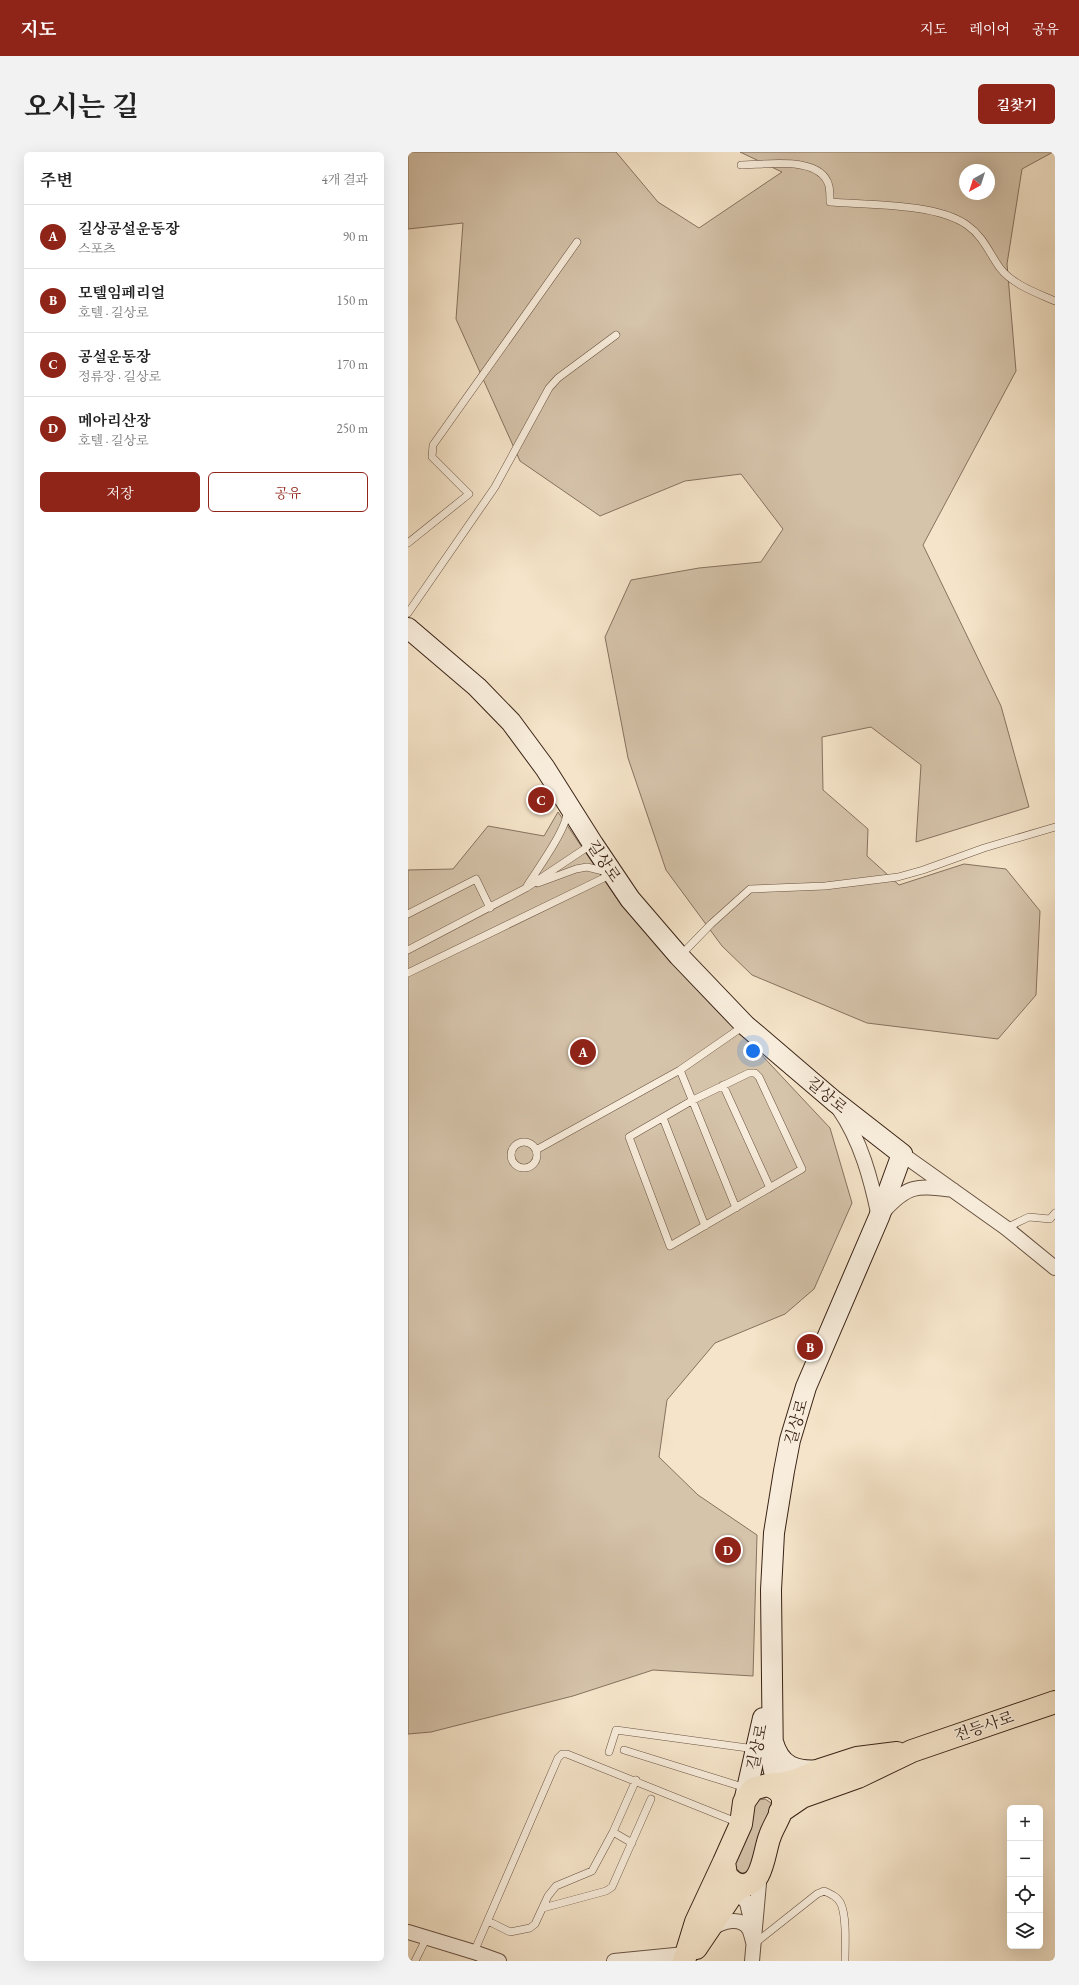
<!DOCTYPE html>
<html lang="ko">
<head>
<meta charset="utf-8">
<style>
  :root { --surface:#fff; --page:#f2f2f2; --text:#222; --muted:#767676; --line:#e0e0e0; --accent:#8f2418 }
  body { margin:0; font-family:"EB Garamond","Noto Serif KR",serif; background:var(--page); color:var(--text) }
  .controls { position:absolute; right:12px; bottom:12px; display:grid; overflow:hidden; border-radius:6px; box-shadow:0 4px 16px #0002 }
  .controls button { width:36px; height:36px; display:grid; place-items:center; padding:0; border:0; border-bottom:1px solid var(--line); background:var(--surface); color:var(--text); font:20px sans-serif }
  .compass { position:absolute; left:551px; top:12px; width:36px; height:36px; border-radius:50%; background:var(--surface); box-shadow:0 4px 16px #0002; rotate:219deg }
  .you { position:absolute; left:345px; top:899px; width:14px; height:14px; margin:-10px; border:3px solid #fff; border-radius:50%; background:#1a73e8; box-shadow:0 0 0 6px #1a73e833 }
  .badge { display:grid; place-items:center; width:26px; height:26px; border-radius:50%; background:var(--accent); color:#fff; font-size:13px; font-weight:700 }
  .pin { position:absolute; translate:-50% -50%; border:2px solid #fff; box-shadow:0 1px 4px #0006 }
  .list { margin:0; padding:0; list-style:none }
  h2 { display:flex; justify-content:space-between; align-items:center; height:52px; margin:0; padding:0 16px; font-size:17px }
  h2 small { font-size:13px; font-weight:400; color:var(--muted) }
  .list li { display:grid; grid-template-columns:26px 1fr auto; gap:12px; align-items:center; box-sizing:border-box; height:64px; padding:0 16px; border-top:1px solid var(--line) }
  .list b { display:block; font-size:15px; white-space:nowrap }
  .list p { margin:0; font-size:13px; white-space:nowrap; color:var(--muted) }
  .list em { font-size:13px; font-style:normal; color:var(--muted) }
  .actions { display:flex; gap:8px; padding:12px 16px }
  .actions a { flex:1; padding:9px 0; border:1px solid var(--accent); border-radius:6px; text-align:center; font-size:14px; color:var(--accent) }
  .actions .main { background:var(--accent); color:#fff }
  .icon { flex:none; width:22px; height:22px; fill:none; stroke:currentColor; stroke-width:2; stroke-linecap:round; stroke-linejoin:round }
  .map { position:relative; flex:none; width:647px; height:1809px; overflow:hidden; border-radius:6px }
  header { display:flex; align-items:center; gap:24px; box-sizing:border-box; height:56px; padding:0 20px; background:var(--accent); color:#fff }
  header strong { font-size:19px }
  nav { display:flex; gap:22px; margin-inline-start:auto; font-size:14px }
  .intro { display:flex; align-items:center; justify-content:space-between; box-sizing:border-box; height:96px; padding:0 24px }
  h1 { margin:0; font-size:28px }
  .button { padding:10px 18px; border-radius:6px; background:var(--accent); color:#fff; font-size:14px; font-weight:700 }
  main { display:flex; gap:24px; padding:0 24px }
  aside { flex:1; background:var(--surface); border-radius:6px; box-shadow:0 4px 16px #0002 }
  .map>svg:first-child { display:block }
  .green { fill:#d5c3aa; stroke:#877260; fill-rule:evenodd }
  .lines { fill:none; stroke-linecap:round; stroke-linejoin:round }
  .lane-casing { stroke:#685242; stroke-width:8 }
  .street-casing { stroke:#685242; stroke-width:16 }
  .secondary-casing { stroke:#392215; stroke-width:22 }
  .primary-casing { stroke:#392215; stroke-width:24 }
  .lane { stroke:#f8eddc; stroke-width:7 }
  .street { stroke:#f8eddc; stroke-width:14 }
  .secondary { stroke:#f8eddc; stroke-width:20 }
  .primary { stroke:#f5e4c9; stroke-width:22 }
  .labels { text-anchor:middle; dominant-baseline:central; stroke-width:3; stroke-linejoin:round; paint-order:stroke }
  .street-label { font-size:16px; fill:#392215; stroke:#f8eddc }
</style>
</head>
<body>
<header>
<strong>지도</strong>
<nav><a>지도</a><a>레이어</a><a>공유</a></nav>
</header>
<div class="intro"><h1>오시는 길</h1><a class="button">길찾기</a></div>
<main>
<aside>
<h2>주변<small>4개 결과</small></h2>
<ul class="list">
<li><span class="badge">A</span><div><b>길상공설운동장</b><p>스포츠</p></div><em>90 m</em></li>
<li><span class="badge">B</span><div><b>모텔임페리얼</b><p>호텔 · 길상로</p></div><em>150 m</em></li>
<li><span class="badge">C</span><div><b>공설운동장</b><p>정류장 · 길상로</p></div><em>170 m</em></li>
<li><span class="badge">D</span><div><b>메아리산장</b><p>호텔 · 길상로</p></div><em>250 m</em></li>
</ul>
<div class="actions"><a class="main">저장</a><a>공유</a></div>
</aside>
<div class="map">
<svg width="647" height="1809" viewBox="0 0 647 1809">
  <rect width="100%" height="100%" fill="#f5e4c9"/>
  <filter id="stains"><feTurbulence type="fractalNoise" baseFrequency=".005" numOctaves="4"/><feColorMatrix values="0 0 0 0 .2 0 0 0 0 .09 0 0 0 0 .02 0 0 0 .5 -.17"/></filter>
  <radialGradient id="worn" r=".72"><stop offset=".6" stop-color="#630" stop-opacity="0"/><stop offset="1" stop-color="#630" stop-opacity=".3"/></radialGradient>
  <path class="green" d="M0 0H208L250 50 291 76 374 20 332 0H645L614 17 599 112 608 219 515 393 593 554 621 655 508 690 513 613 463 575 414 585 415 638 460 677 459 704 491 733 556 712 598 717 632 759 628 843 590 887 459 871 344 823 314 794 258 718 220 606 197 485 223 428 291 416 353 410 375 377 333 322 277 329 192 364 112 309 48 167 55 71 0 77ZM557 18H581V42H557Z
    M150 660 214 754 422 976 444 1051 406 1137 377 1162 307 1191 259 1248 251 1305 290 1343 349 1383 345 1524 245 1518 165 1544 23 1580 0 1582V718L45 717 80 674 136 684Z
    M357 1647 363 1651 364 1655 340 1720 333 1721 328 1716 327 1710 346 1654 350 1648Z"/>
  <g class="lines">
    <defs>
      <path id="lane" d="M333 13C358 13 413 3 421 34 422 39 422 45 422 50 460 53 528 51 559 73 576 85 581 101 592 116 605 133 629 141 647 149
        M0 391 61 342 24 305 25 293 169 90
        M0 461 87 335 141 236 150 226 208 183
        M130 731 168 717 179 715 199 720
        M119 734C129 718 159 677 159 660
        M0 762 68 727 82 756
        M0 798 118 736 184 692
        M273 803 303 772 342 737 417 734 490 725 515 718 576 696 647 675
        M0 821 204 722
        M272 918 328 1056
        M341 921H347L351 925 394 1017 262 1094 221 985 285 948Z
        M315 933 362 1036
        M255 966 297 1074
        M103 1003a13 13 0 1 1 26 0a13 13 0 1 1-26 0Z
        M128 998 272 918 337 873
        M598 1076 621 1065 642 1067 647 1061
        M216 1598 338 1636
        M201 1600 208 1578 347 1597
        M205 1680 224 1691
        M135 1756 198 1739 204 1735 243 1647
        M80 1769 102 1780 122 1776 127 1772 140 1744 148 1734 184 1719 205 1680 228 1628
        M346 1792 409 1742 416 1739C423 1742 430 1745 433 1752 439 1766 437 1793 437 1809
        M66 1800 150 1606 154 1602H159L331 1671
        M7 1809 19 1785"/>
      <path id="street" d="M431 957C453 989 463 1027 471 1065
        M494 1002 598 1076 647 1116
        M476 1059C501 1031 511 1034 545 1038
        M325 1732 339 1751 344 1772
        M304 1777C314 1769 333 1764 341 1777 343 1781 344 1786 345 1790
        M0 1780 66 1800 91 1809
        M206 1809 277 1802
        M344 1809 352 1720"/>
      <path id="secondary" d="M0 476 69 535 103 570 137 616 185 692 222 747 271 804 337 873 426 949 494 1002 471 1065 398 1235 382 1288 376 1319 366 1381 363 1438 365 1615 371 1639
        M365 1590C372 1615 388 1620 412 1618
        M336 1650 355 1566"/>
      <path id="primary" d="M359 1633C366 1635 375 1640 375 1649 376 1660 365 1674 362 1684 356 1698 355 1736 333 1733 326 1732 322 1728 318 1723L316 1710 333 1672 336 1650 345 1637Z
        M359 1633 379 1631 391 1627 412 1618 449 1606 489 1601
        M372 1660 394 1645 450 1625 504 1599 647 1550
        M288 1796 323 1744 330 1737 337 1733
        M276 1809 288 1770 316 1710"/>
    </defs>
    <use href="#lane" class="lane-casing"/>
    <use href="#street" class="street-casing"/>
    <use href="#secondary" class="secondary-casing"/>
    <use href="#primary" class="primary-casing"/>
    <use href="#lane" class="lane"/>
    <use href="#street" class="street"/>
    <use href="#secondary" class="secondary"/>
    <use href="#primary" class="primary"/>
  </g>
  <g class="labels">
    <g class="street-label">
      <text transform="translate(196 709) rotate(56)">길상로</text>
      <text transform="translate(419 943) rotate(40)">길상로</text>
      <text transform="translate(388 1270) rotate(-74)">길상로</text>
      <text transform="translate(576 1574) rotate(-19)">전등사로</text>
      <text transform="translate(349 1595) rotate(-78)">길상로</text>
    </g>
  </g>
  <rect width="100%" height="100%" filter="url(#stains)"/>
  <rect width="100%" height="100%" fill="url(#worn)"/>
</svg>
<div class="controls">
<button>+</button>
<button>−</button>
<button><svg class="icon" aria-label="locate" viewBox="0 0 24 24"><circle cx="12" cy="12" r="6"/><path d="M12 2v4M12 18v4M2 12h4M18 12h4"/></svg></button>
<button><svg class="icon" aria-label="layers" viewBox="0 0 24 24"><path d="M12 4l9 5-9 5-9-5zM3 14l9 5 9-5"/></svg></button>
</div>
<svg class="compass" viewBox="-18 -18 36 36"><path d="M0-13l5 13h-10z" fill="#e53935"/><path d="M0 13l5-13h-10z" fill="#767676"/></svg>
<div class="you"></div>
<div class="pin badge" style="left:175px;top:900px">A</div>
<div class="pin badge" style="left:402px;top:1195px">B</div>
<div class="pin badge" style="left:133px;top:648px">C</div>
<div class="pin badge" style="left:320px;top:1398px">D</div>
</div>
</main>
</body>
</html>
